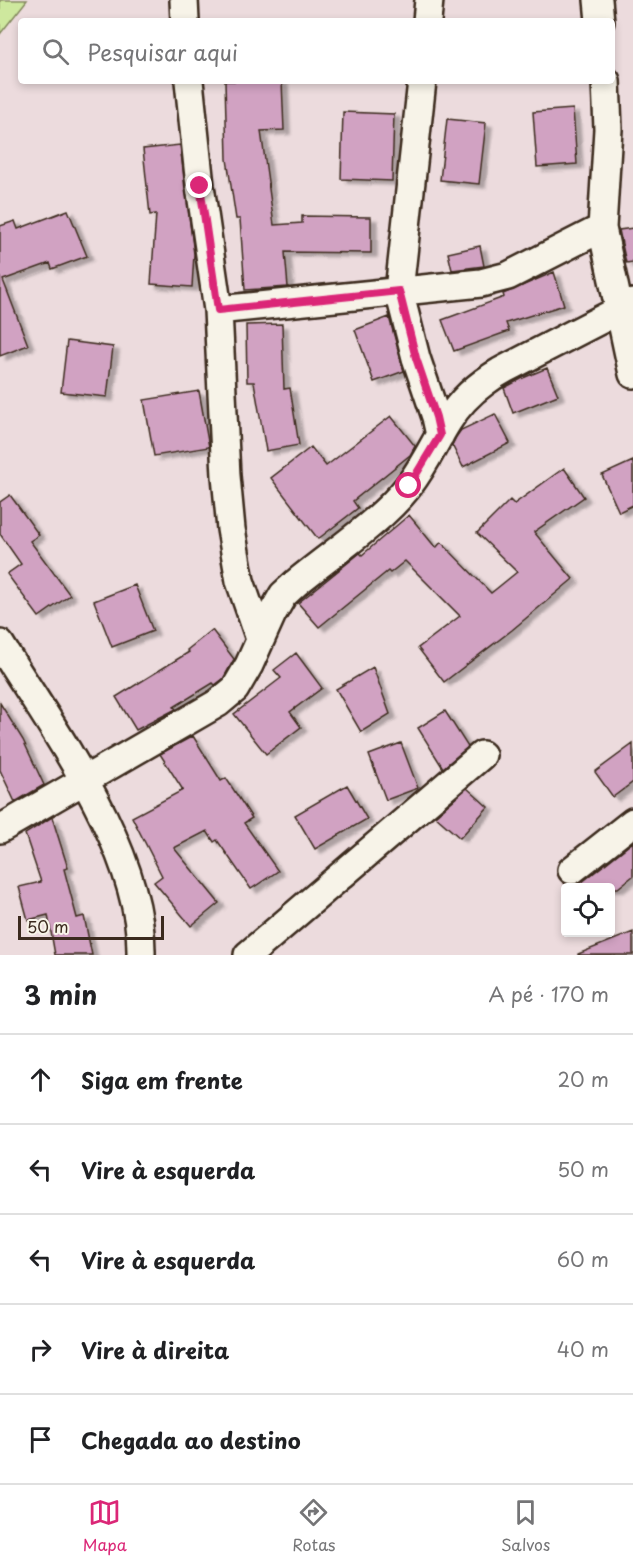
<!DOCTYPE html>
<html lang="pt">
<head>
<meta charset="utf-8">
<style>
  :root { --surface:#fff; --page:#f6f6f6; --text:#202124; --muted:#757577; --line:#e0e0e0; --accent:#db2777 }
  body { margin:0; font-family:"Playpen Sans",sans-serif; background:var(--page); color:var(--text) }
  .controls { position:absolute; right:18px; bottom:18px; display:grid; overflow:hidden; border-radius:6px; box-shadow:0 3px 9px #0003 }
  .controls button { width:54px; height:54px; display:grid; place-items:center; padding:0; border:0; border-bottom:2px solid var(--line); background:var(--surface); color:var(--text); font:30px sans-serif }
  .scale { position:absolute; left:18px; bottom:15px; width:146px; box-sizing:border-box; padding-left:6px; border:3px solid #3b2a1e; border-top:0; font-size:16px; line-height:21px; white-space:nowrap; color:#3b2a1e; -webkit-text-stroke:4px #f7f3e8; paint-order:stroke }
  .stop { position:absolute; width:18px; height:18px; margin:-14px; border:4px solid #db2777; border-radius:50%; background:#fff }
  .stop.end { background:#db2777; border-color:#fff; box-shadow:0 2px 6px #0008 }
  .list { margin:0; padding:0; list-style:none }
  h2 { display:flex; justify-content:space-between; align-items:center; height:78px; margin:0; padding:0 24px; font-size:26px }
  h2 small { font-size:20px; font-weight:400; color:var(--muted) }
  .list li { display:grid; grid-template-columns:39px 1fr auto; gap:18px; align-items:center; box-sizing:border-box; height:90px; padding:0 24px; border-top:2px solid var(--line) }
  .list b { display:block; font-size:22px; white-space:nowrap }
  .list em { font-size:20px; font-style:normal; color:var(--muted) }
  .icon { flex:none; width:33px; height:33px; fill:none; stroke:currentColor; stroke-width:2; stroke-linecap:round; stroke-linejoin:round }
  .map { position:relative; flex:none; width:633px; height:955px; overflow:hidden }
  .search { position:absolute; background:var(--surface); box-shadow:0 3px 9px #0003; left:18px; right:18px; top:18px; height:66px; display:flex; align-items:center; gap:15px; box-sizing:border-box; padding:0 21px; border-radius:6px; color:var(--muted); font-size:22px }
  .sheet { height:528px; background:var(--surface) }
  nav { display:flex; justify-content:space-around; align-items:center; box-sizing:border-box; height:84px; border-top:2px solid var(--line); background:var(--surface); font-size:16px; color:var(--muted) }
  nav a { display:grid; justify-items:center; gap:3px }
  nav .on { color:var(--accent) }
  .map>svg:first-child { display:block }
  .green { fill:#cee89e; stroke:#84895e; stroke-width:1.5 }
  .building { fill:#d1a2c2; stroke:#3b2a1e; stroke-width:1.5; filter:url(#shadow) }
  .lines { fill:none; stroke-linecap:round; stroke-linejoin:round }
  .minor-casing { stroke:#3b2a1e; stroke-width:32 }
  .minor { stroke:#f7f3e8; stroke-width:27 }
  .route { stroke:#db2777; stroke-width:8 }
</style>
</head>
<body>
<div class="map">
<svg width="633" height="955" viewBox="0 0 633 955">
  <defs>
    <filter id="shadow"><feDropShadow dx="6" dy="4" stdDeviation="1.5" flood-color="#0004"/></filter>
  </defs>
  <rect width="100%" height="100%" fill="#ecdbdd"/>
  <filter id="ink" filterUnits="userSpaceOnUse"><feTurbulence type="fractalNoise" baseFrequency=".0167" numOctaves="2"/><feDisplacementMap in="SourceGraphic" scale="12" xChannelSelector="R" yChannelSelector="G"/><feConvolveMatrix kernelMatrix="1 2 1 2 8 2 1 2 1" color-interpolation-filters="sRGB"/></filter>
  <g filter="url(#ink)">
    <path class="green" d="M0 0H27L0 34Z"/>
    <path class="building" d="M225 81H282L284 130 261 131 274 225 302 223V216L371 217V253L285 252 288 287 245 290 240 219H236L227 159Z
      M573 109 577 164 537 167 533 112Z
      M343 112 394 114 392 181 341 179Z
      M447 119 486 123 479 184 440 180Z
      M180 145 194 254 192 287 151 284 156 214 150 215 143 149Z
      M68 210 87 256 52 269 50 263 3 280 28 345 0 356V226L15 221 18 229Z
      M633 228V262L626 263 619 230Z
      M480 246 484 266 452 270 448 253Z
      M554 272 564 305 506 323 509 331 454 351 442 320 504 297 503 294Z
      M389 317 404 371 374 382 355 330Z
      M282 324 284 389 290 388 299 445 266 451 254 382H247L246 325Z
      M67 341 113 347 107 397 61 392Z
      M547 368 558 395 513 413 504 388 523 378Z
      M199 391 209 447 154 456 144 400Z
      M495 414 510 443 463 467 452 445 456 437 461 430Z
      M391 416 415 446 410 455 353 501 358 508 318 539 271 478 311 447 326 466Z
      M633 461V505L619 512 602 475Z
      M564 468 584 497 534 532 573 579 512 630 444 682 418 648 460 616 405 561 390 573 388 571 319 627 298 603 360 553 362 555 409 515 436 548 441 542 491 593 517 572 477 533 510 500 514 504Z
      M10 495 39 535 30 541 70 595 39 617 7 574 21 564 0 534V502Z
      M135 585 153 631 112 647 94 601Z
      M212 630 234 659 223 679 215 685 213 683 174 707 176 709 136 730 116 697 189 652 187 650Z
      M296 653 322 688 290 712 301 727 266 754 234 714 281 678 274 670Z
      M373 667 390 714 361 732 336 689Z
      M0 703 23 740 44 785 15 802 0 770Z
      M445 711 468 747 443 768 418 728Z
      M193 736 221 781 226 778 252 818 244 823 278 871 251 889 217 840 214 842 207 831 174 848 219 903 191 926 154 882 162 876 132 817 183 790 160 754Z
      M401 743 418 788 386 800 369 755Z
      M633 744V782L613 797 595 772Z
      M347 785 367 819 315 849 295 815Z
      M467 788 488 807 460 838 435 816Z
      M52 817 68 868 64 869 77 918 84 916 92 955H55L48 915 28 920 19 887 41 882 25 834Z
      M633 842V876L618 888H566L582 882Z
      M633 932V955H578V954Z"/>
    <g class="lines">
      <defs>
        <path id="minor" d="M184 0 185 21
          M598 0 600 21
          M427 21 429 0
          M189 81 200 186 218 310 226 476 231 529 240 581 260 639
          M422 81 399 291 416 358 436 417 440 435
          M606 81 608 129 602 228 633 374
          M218 310 481 283 508 276 602 228
          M0 644C53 730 143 851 141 955
          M0 829 218 703 235 689 249 665 272 614 283 595 296 583C331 554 380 522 407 488 424 467 434 443 448 421 462 398 481 382 505 369L633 303
          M572 870 633 822
          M248 955 482 755"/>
      </defs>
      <use href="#minor" class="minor-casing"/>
      <use href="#minor" class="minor"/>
    </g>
  </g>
  <g class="lines" filter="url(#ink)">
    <path class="route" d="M200 186 218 310 399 291 416 358 436 417 440 435 409 486"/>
  </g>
</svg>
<div class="controls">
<button><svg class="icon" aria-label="locate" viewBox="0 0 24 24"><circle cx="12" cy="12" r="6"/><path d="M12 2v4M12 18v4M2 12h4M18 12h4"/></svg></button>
</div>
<div class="scale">50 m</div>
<div class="stop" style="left:409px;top:486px"></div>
<div class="stop end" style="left:200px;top:186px"></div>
<div class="search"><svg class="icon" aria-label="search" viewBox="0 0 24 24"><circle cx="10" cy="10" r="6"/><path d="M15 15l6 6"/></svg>Pesquisar aqui</div>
</div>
<section class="sheet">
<h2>3 min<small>A pé · 170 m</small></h2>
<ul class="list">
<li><svg class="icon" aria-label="ahead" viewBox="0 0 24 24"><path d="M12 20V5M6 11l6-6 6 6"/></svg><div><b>Siga em frente</b></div><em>20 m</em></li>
<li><svg class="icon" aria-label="left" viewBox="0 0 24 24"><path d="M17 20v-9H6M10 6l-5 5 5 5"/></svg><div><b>Vire à esquerda</b></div><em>50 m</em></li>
<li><svg class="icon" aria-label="left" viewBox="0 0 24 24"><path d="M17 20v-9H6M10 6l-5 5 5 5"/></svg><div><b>Vire à esquerda</b></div><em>60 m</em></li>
<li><svg class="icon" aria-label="right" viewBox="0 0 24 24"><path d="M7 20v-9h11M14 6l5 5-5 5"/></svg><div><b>Vire à direita</b></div><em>40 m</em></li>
<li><svg class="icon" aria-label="arrive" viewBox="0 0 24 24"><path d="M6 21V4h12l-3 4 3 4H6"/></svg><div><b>Chegada ao destino</b></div></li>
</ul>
</section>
<nav>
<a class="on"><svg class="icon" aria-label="map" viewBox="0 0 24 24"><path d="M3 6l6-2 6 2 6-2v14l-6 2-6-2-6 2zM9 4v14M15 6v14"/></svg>Mapa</a>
<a><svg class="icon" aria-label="directions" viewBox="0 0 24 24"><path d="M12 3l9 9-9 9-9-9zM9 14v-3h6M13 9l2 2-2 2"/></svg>Rotas</a>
<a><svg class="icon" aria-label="saved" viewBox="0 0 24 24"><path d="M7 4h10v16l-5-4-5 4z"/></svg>Salvos</a>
</nav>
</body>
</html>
